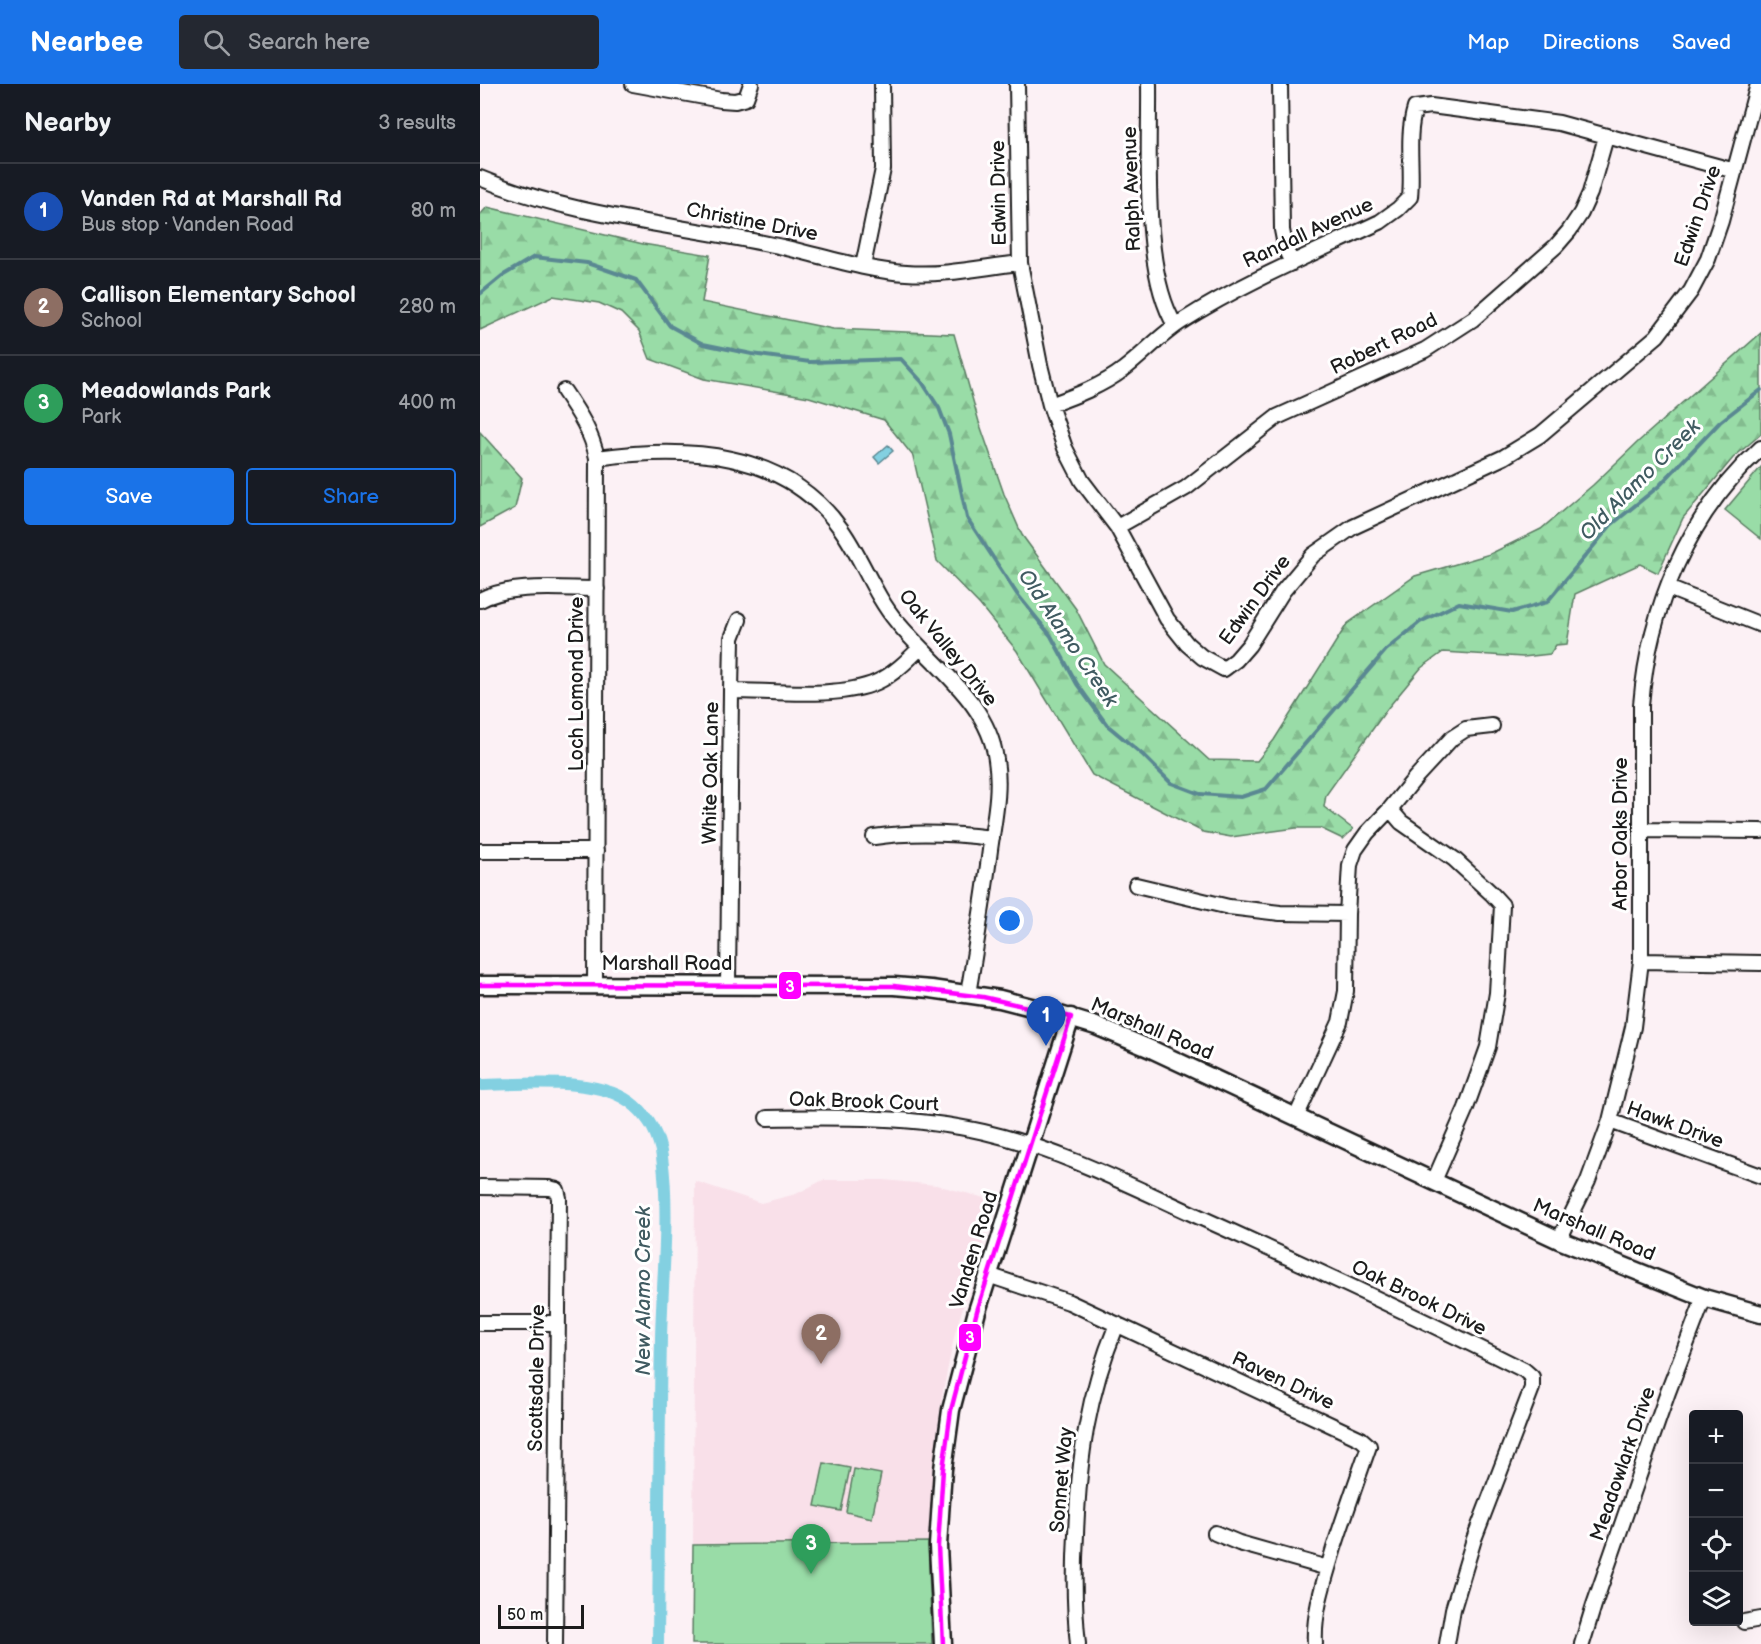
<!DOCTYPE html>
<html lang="en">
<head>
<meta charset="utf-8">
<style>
  :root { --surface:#171b24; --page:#242831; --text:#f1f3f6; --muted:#9ea1a6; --line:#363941; --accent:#1a73e8 }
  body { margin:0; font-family:"Balsamiq Sans",sans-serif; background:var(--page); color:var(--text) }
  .controls { position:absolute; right:18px; bottom:18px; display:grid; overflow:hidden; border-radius:6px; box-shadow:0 6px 24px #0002 }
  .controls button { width:54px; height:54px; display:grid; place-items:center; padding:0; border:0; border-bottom:2px solid var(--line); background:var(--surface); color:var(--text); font:30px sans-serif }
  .scale { position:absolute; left:18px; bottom:15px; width:86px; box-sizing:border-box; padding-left:6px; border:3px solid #1c1c1c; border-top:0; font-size:16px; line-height:21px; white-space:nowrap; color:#1c1c1c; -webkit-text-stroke:4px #fff; paint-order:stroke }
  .you { position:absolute; left:530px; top:837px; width:21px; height:21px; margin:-15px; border:4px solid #fff; border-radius:50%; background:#1a73e8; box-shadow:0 0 0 9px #1a73e833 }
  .badge { display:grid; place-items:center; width:39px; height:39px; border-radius:50%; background:var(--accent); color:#fff; font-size:20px; font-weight:700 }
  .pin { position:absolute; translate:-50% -50px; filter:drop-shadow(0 2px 3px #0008) }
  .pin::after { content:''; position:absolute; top:32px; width:21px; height:18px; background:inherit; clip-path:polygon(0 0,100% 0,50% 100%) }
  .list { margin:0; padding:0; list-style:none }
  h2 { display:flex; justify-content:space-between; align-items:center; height:78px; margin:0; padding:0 24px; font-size:26px }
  h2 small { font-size:20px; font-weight:400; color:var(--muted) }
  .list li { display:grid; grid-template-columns:39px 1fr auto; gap:18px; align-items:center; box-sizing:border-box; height:96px; padding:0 24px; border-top:2px solid var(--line) }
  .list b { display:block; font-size:22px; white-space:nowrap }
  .list p { margin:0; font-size:20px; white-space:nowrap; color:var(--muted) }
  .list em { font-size:20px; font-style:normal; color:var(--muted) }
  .actions { display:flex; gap:12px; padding:18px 24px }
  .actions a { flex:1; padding:14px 0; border:2px solid var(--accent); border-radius:6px; text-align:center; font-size:21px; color:var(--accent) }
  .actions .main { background:var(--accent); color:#fff }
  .icon { flex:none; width:33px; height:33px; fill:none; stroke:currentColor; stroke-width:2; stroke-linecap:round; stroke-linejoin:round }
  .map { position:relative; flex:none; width:1281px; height:1560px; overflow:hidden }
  header { display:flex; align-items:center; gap:36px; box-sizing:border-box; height:84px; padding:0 30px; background:var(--accent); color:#fff }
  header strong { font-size:28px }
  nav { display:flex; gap:33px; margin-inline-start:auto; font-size:21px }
  .search { width:420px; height:54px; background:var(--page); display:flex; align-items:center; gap:15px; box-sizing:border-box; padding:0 21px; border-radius:6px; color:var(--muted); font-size:22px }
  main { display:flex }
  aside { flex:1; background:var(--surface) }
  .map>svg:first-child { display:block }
  .built { fill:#f9e0e9 }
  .green { fill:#99dca7; stroke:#5a7c62; stroke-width:1.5 }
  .forest { fill:url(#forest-firs); stroke:#5a7c62; stroke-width:1.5 }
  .water { fill:url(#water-ripples); stroke:#5a8892; stroke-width:1.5 }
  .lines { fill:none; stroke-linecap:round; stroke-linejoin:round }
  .stream { stroke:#5a8892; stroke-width:4 }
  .canal { stroke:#83d0e1; stroke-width:12 }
  .minor-casing { stroke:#1c1c1c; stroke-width:18 }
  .tertiary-casing { stroke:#1c1c1c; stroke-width:21 }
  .minor { stroke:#fff; stroke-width:14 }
  .tertiary { stroke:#fff; stroke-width:16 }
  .bus-1-casing { stroke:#fff; stroke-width:9 }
  .bus-1 { stroke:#f0f; stroke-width:4.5 }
  .labels { text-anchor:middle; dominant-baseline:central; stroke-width:6; stroke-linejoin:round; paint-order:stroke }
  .street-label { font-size:20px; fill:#1c1c1c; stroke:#fff }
  .water-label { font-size:21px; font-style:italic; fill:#405b61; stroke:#fff }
  .line-badge { stroke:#fff; stroke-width:2 }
  .badge-label { font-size:16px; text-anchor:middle; font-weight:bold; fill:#fff }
</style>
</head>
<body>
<header>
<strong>Nearbee</strong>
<div class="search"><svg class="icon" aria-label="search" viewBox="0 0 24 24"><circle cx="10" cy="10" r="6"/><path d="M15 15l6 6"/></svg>Search here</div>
<nav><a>Map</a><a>Directions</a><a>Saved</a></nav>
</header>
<main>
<aside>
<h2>Nearby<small>3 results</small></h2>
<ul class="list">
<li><span class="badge" style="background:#1a4fb4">1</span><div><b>Vanden Rd at Marshall Rd</b><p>Bus stop · Vanden Road</p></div><em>80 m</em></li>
<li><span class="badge" style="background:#8d6e63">2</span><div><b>Callison Elementary School</b><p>School</p></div><em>280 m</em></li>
<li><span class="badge" style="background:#2e9e5b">3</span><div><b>Meadowlands Park</b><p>Park</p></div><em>400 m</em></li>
</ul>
<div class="actions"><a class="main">Save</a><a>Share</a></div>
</aside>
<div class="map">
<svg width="1281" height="1560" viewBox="0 0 1281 1560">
  <defs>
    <pattern id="forest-firs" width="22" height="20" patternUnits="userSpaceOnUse" patternTransform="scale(1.5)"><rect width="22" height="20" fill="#99dca7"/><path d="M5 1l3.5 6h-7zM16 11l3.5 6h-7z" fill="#83bc8f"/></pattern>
    <pattern id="water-ripples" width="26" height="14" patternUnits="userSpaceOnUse" patternTransform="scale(1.5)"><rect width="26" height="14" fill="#83d0e1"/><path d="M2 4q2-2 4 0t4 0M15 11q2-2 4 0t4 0" fill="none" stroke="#71b2c0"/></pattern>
  </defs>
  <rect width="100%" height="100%" fill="#fcf1f5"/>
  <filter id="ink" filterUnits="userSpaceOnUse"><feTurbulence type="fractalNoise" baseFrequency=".0167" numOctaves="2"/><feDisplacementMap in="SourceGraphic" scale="12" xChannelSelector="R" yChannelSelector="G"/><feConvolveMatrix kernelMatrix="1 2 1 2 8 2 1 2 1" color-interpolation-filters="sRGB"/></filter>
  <g filter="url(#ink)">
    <path class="built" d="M343 1096H404L456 1101 516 1117 475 1249 462 1312 453 1380 448 1458 213 1461 215 1097 281 1119 316 1110Z"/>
    <path class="green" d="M1281 383V455L1245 426Z
      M344 1379 370 1384 361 1427 335 1422Z
      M374 1385 401 1390 392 1434 366 1428Z
      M448 1458 452 1560H212L213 1461Z"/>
    <path class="forest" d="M7 123 163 160 230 171 222 218 353 245 474 250 499 338 524 410 542 451 596 525 624 580 729 676 777 677 794 656 867 540 935 492 1010 470 1061 445 1113 401 1159 357 1281 249V350L1253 374 1203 434 1178 489 1160 480 1095 510 1087 560 1076 561 1070 570 1043 573 963 568 941 584 907 625 846 711 844 723 873 745 863 755 840 744H816L751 753 723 748 612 691 537 567 500 521 457 477 433 372 404 336 329 313 224 295 170 275 159 247 141 229 119 219 73 212 0 246V131Z
      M0 348 42 394 35 424 0 443Z"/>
    <path class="water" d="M408 361 413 367 399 379 394 373Z"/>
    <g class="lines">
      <path class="stream" d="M0 210 22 192 54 173 107 179 156 196 190 242 223 260 272 270 330 278 421 275 442 298 459 324 469 350 487 434 537 510 571 552 597 600 627 641 663 671 691 699 720 710 761 713 786 705 906 566 940 538 979 519 1032 528 1067 518 1131 441 1179 402 1240 338 1281 306"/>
      <path class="canal" d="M0 1001C43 1001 121 991 155 1022 170 1035 179 1053 182 1073 190 1130 182 1197 181 1255 179 1357 179 1458 178 1560"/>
      <defs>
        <path id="minor" d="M153 0 241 16 255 17 266 14 271 0
          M537 0 540 179 560 281 570 321 585 364 602 397 637 443 687 535 707 560 722 573 744 585 756 576 769 561 803 507 833 471 873 443 1024 373 1060 351 1177 252 1211 207 1228 175 1241 137 1278 0
          M669 0C670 65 661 186 695 241
          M800 0 802 146 806 166 812 179
          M0 94C93 133 194 140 293 161 337 170 381 186 426 189 464 192 503 183 540 179
          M383 182 403 85 402 0
          M84 307C99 329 112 349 117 374L115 901
          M570 321C595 312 622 302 644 285 664 270 682 249 704 236 766 197 834 169 900 138L918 125 930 113C933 84 926 53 935 24L951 22 1079 39 1255 87
          M117 374C206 362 304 365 361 445 382 474 394 511 417 538 452 581 509 618 516 676 521 706 514 736 510 766 504 814 496 862 488 910
          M637 443 706 404 797 333 945 266 993 235 1076 162 1089 147 1101 129 1110 109 1126 53
          M1188 504 1281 541
          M0 516C32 499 82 505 117 505
          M251 607 252 554 259 536
          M910 725 921 738 974 775 1011 809 1022 821 1017 909 1008 963 986 1024 954 1097
          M1162 746 1281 747
          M394 753C434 747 472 749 512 754
          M0 767H116
          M656 801 749 823 800 829 867 830
          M1161 877 1281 879
          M248 901 251 607C294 607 359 615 397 598 413 591 428 576 440 564
          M816 1033 860 938 866 907 867 830 870 781 875 766 887 749 910 725 936 693 972 654 986 645 1012 642
          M287 1034C360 1033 433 1032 504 1048 578 1065 647 1100 715 1131 826 1181 936 1232 1044 1286L1052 1293V1304L994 1455 973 1525 967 1560
          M1130 1037 1281 1092
          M0 1103 69 1104 77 1106 79 1114 75 1560
          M1079 1156 1108 1097 1130 1037 1153 943 1161 877V621C1169 524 1208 430 1281 364
          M508 1191 589 1218 881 1355 889 1362C877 1396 865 1430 854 1464 845 1495 833 1528 835 1560
          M0 1239H77
          M735 1449 759 1459 848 1484
          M1264 1538 1281 1535
          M598 1560C594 1524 594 1486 596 1450 599 1373 607 1313 637 1240
          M1102 1560 1114 1521 1188 1308 1224 1214"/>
        <path id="tertiary" d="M0 901 414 902 451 905 520 915 567 927 616 942 673 966 1079 1156 1224 1214 1281 1230
          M463 1560 458 1462 463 1385 471 1326 497 1227 591 933"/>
      </defs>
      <use href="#minor" class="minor-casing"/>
      <use href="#tertiary" class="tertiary-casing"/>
      <use href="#minor" class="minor"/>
      <use href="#tertiary" class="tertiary"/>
      <defs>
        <path id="bus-1" d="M0 901 414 902 503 913 591 933 497 1227 471 1326 463 1385 458 1462 463 1560"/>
      </defs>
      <use href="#bus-1" class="bus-1-casing"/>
      <use href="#bus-1" class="bus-1"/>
    </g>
  </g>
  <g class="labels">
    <g class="street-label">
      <text transform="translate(652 105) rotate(-92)">Ralph Avenue</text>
      <text transform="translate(519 109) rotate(-91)">Edwin Drive</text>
      <text transform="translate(1218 132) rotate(-71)">Edwin Drive</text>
      <text transform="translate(272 138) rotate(11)">Christine Drive</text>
      <text transform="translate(828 149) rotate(-25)">Randall Avenue</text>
      <text transform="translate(904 260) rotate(-26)">Robert Road</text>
      <text transform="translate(775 516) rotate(-54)">Edwin Drive</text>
      <text transform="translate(468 564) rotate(51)">Oak Valley Drive</text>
      <text transform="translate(97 600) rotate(-90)">Loch Lomond Drive</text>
      <text transform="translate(231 689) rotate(-89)">White Oak Lane</text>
      <text transform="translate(1141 750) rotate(-90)">Arbor Oaks Drive</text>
      <text x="187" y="880">Marshall Road</text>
      <text transform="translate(672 945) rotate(23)">Marshall Road</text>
      <text transform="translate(384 1018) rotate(2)">Oak Brook Court</text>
      <text transform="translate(1195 1041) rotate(20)">Hawk Drive</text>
      <text transform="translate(1114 1146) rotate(23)">Marshall Road</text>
      <text transform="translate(494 1166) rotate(-73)">Vanden Road</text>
      <text transform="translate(939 1214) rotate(26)">Oak Brook Drive</text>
      <text transform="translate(57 1294) rotate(-89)">Scottsdale Drive</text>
      <text transform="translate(803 1297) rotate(25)">Raven Drive</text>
      <text transform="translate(1143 1380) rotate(-71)">Meadowlark Drive</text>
      <text transform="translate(582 1396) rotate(-85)">Sonnet Way</text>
    </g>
    <g class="water-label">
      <text transform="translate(1160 396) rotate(-45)">Old Alamo Creek</text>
      <text transform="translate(588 554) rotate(56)">Old Alamo Creek</text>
      <text transform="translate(163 1207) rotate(-90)">New Alamo Creek</text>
    </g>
  </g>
  <g class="line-badge">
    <rect x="298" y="887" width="24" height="29" rx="6" fill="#f0f"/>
    <rect x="478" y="1239" width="24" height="29" rx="6" fill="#f0f"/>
  </g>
  <g class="badge-label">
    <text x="310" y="908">3</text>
    <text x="490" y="1259">3</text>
  </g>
</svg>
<div class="controls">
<button>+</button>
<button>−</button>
<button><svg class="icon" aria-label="locate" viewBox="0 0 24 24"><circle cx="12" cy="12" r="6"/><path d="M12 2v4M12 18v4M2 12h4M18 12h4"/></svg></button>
<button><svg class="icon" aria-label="layers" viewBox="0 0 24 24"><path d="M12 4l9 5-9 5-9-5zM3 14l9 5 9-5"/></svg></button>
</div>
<div class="scale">50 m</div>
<div class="you"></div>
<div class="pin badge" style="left:566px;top:962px;background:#1a4fb4">1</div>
<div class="pin badge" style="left:341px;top:1280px;background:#8d6e63">2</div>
<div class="pin badge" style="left:331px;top:1490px;background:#2e9e5b">3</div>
</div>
</main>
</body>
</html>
